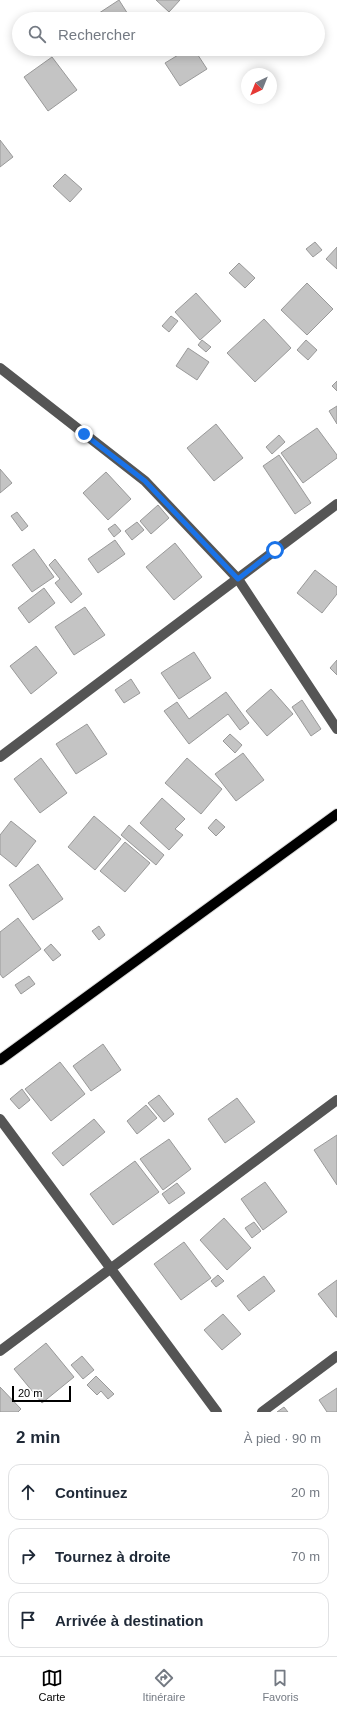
<!DOCTYPE html>
<html lang="fr">
<head>
<meta charset="utf-8">
<style>
  :root { --surface:#fff; --page:#f6f6f7; --text:#1f2937; --muted:#747a83; --line:#e0e1e3; --accent:#000 }
  body { margin:0; font-family:Helvetica,sans-serif; background:var(--page); color:var(--text) }
  .compass { position:absolute; left:241px; top:68px; width:36px; height:36px; border-radius:50%; background:var(--surface); box-shadow:0 2px 10px #0003; rotate:223deg }
  .scale { position:absolute; left:12px; bottom:10px; width:59px; box-sizing:border-box; padding-left:4px; border:2px solid #000; border-top:0; font-size:11px; line-height:14px; white-space:nowrap; color:#000; -webkit-text-stroke:3px #fff; paint-order:stroke }
  .stop { position:absolute; width:12px; height:12px; margin:-9px; border:3px solid #1a73e8; border-radius:50%; background:#fff }
  .stop.end { background:#1a73e8; border-color:#fff; box-shadow:0 1px 4px #0008 }
  .list { margin:0; padding:0; list-style:none }
  h2 { display:flex; justify-content:space-between; align-items:center; height:52px; margin:0; padding:0 16px; font-size:17px }
  h2 small { font-size:13px; font-weight:400; color:var(--muted) }
  .list li { display:grid; grid-template-columns:26px 1fr auto; gap:12px; align-items:center; box-sizing:border-box; height:56px; margin:0 8px 8px; padding:0 8px; border:1px solid var(--line); border-radius:12px }
  .list b { display:block; font-size:15px; white-space:nowrap }
  .list em { font-size:13px; font-style:normal; color:var(--muted) }
  .icon { flex:none; width:22px; height:22px; fill:none; stroke:currentColor; stroke-width:2; stroke-linecap:round; stroke-linejoin:round }
  .map { position:relative; flex:none; width:337px; height:1412px; overflow:hidden }
  .search { position:absolute; background:var(--surface); box-shadow:0 2px 10px #0003; left:12px; right:12px; top:12px; height:44px; display:flex; align-items:center; gap:10px; box-sizing:border-box; padding:0 14px; border-radius:22px; color:var(--muted); font-size:15px }
  .sheet { height:244px; background:var(--surface) }
  nav { display:flex; justify-content:space-around; align-items:center; box-sizing:border-box; height:56px; border-top:1px solid var(--line); background:var(--surface); font-size:11px; color:var(--muted) }
  nav a { display:grid; justify-items:center; gap:2px }
  nav .on { color:var(--accent) }
  .map>svg:first-child { display:block }
  .building { fill:#c4c4c4; stroke:#999 }
  .lines { fill:none; stroke-linecap:round; stroke-linejoin:round }
  .major-casing { stroke:#dbdbdb; stroke-width:12 }
  .minor { stroke:#555; stroke-width:10 }
  .major { stroke:#000; stroke-width:10 }
  .route { stroke:#1a73e8; stroke-width:5 }
</style>
</head>
<body>
<div class="map">
<svg width="337" height="1412" viewBox="0 0 337 1412">
  <rect width="100%" height="100%" fill="#fff"/>
  <path class="building" d="M119 0 131 19H90Z
    M156 0H180L169 12Z
    M188 49H194L207 69 180 86 165 63Z
    M52 57 77 90 48 111 24 77Z
    M0 140 13 157 0 167Z
    M65 174 82 189 70 202 53 186Z
    M315 242 322 250 313 257 306 249Z
    M337 247V269L326 259Z
    M239 263 255 278 245 288 229 273Z
    M307 283 333 309 307 335 281 310Z
    M196 293 221 321 200 340 175 312Z
    M171 316 178 321 169 332 162 326Z
    M264 319 291 348 255 382 227 353Z
    M202 340 211 347 206 352 198 345Z
    M306 340 317 350 308 360 297 350Z
    M188 348 209 362 197 380 176 366Z
    M337 381V391L332 386Z
    M337 406V424L329 411Z
    M216 424 243 458 214 481 187 448Z
    M317 428 337 455V458L303 483 281 453Z
    M279 435 285 442 272 454 266 447Z
    M279 455 311 503 295 514 263 466Z
    M0 469 12 483 0 493Z
    M106 472 131 499 108 520 83 493Z
    M158 505 169 518 151 534 140 521Z
    M17 512 28 526 22 531 11 516Z
    M137 522 144 530 132 540 125 531Z
    M115 524 121 531 114 537 108 529Z
    M115 540 125 554 98 573 88 559Z
    M175 543 202 577 174 600 146 567Z
    M34 549 54 577 32 592 12 565Z
    M55 559 82 594 71 603 55 583 60 579 49 565Z
    M315 570 337 587V594L322 613 297 593Z
    M44 588 55 603 29 623 18 608Z
    M85 607 105 635 74 655 55 627Z
    M36 646 57 673 31 694 10 666Z
    M194 652 211 678 179 699 161 673Z
    M337 660V675L330 668Z
    M131 679 140 693 124 703 115 690Z
    M271 689 293 714 267 736 246 711Z
    M226 692 249 723 240 730 228 714 189 744 164 711 177 702 189 719Z
    M302 700 321 729 311 736 292 707Z
    M87 724 107 754 76 774 56 744Z
    M230 734 242 745 235 753 223 741Z
    M243 753 264 780 236 801 215 774Z
    M41 758 67 793 40 813 14 779Z
    M187 758 222 789 201 814 165 783Z
    M162 798 185 819 175 829 183 835 169 850 140 823Z
    M94 816 121 839 95 870 68 847Z
    M216 819 225 827 216 836 208 828Z
    M11 821 36 841 16 867 0 854V835Z
    M129 825 164 855 156 865 121 835Z
    M125 842 150 863 125 892 100 871Z
    M38 864 63 899 33 920 9 885Z
    M18 918 41 949 3 978 0 974V932Z
    M99 926 105 935 99 940 92 931Z
    M51 944 61 955 53 961 44 950Z
    M29 976 35 984 21 994 15 985Z
    M103 1044 121 1070 91 1091 73 1066Z
    M60 1062 85 1094 51 1121 25 1089Z
    M22 1089 30 1100 19 1109 10 1099Z
    M159 1095 174 1114 164 1122 148 1103Z
    M237 1098 255 1122 225 1143 208 1119Z
    M146 1105 157 1118 137 1134 127 1121Z
    M94 1119 105 1132 63 1166 52 1153Z
    M337 1135V1185L314 1150Z
    M169 1139 191 1169 163 1190 140 1159Z
    M135 1161 159 1192 113 1225 90 1194Z
    M265 1182 287 1212 263 1230 241 1199Z
    M177 1183 185 1193 169 1204 162 1194Z
    M224 1218 251 1248 227 1270 200 1240Z
    M254 1222 261 1231 252 1238 245 1228Z
    M184 1242 211 1278 181 1300 154 1264Z
    M218 1275 224 1281 216 1287 211 1281Z
    M264 1276 275 1291 249 1311 237 1296Z
    M337 1280V1317H336L318 1294Z
    M223 1314 241 1334 222 1350 204 1330Z
    M46 1343 74 1377 42 1403 14 1369Z
    M82 1356 94 1370 83 1379 71 1365Z
    M96 1376 114 1394 108 1399 101 1391 97 1395 87 1385Z
    M0 1387 21 1409 18 1412H0Z
    M337 1388V1412H327L319 1400Z
    M284 1407 288 1412H277Z"/>
  <g class="lines">
    <defs>
      <path id="major" d="M0 1060 337 814"/>
    </defs>
    <use href="#major" class="major-casing"/>
    <path class="minor" d="M0 368 145 481 238 579 337 729
      M0 757 337 504
      M0 1119 217 1412
      M0 1351 337 1100
      M262 1412 337 1356"/>
    <use href="#major" class="major"/>
  </g>
  <g class="lines">
    <path class="route" d="M84 434 145 481 238 579 275 550"/>
  </g>
</svg>
<svg class="compass" viewBox="-18 -18 36 36"><path d="M0-13l5 13h-10z" fill="#e53935"/><path d="M0 13l5-13h-10z" fill="#747a83"/></svg>
<div class="scale">20 m</div>
<div class="stop" style="left:275px;top:550px"></div>
<div class="stop end" style="left:84px;top:434px"></div>
<div class="search"><svg class="icon" aria-label="search" viewBox="0 0 24 24"><circle cx="10" cy="10" r="6"/><path d="M15 15l6 6"/></svg>Rechercher</div>
</div>
<section class="sheet">
<h2>2 min<small>À pied · 90 m</small></h2>
<ul class="list">
<li><svg class="icon" aria-label="ahead" viewBox="0 0 24 24"><path d="M12 20V5M6 11l6-6 6 6"/></svg><div><b>Continuez</b></div><em>20 m</em></li>
<li><svg class="icon" aria-label="right" viewBox="0 0 24 24"><path d="M7 20v-9h11M14 6l5 5-5 5"/></svg><div><b>Tournez à droite</b></div><em>70 m</em></li>
<li><svg class="icon" aria-label="arrive" viewBox="0 0 24 24"><path d="M6 21V4h12l-3 4 3 4H6"/></svg><div><b>Arrivée à destination</b></div></li>
</ul>
</section>
<nav>
<a class="on"><svg class="icon" aria-label="map" viewBox="0 0 24 24"><path d="M3 6l6-2 6 2 6-2v14l-6 2-6-2-6 2zM9 4v14M15 6v14"/></svg>Carte</a>
<a><svg class="icon" aria-label="directions" viewBox="0 0 24 24"><path d="M12 3l9 9-9 9-9-9zM9 14v-3h6M13 9l2 2-2 2"/></svg>Itinéraire</a>
<a><svg class="icon" aria-label="saved" viewBox="0 0 24 24"><path d="M7 4h10v16l-5-4-5 4z"/></svg>Favoris</a>
</nav>
</body>
</html>
